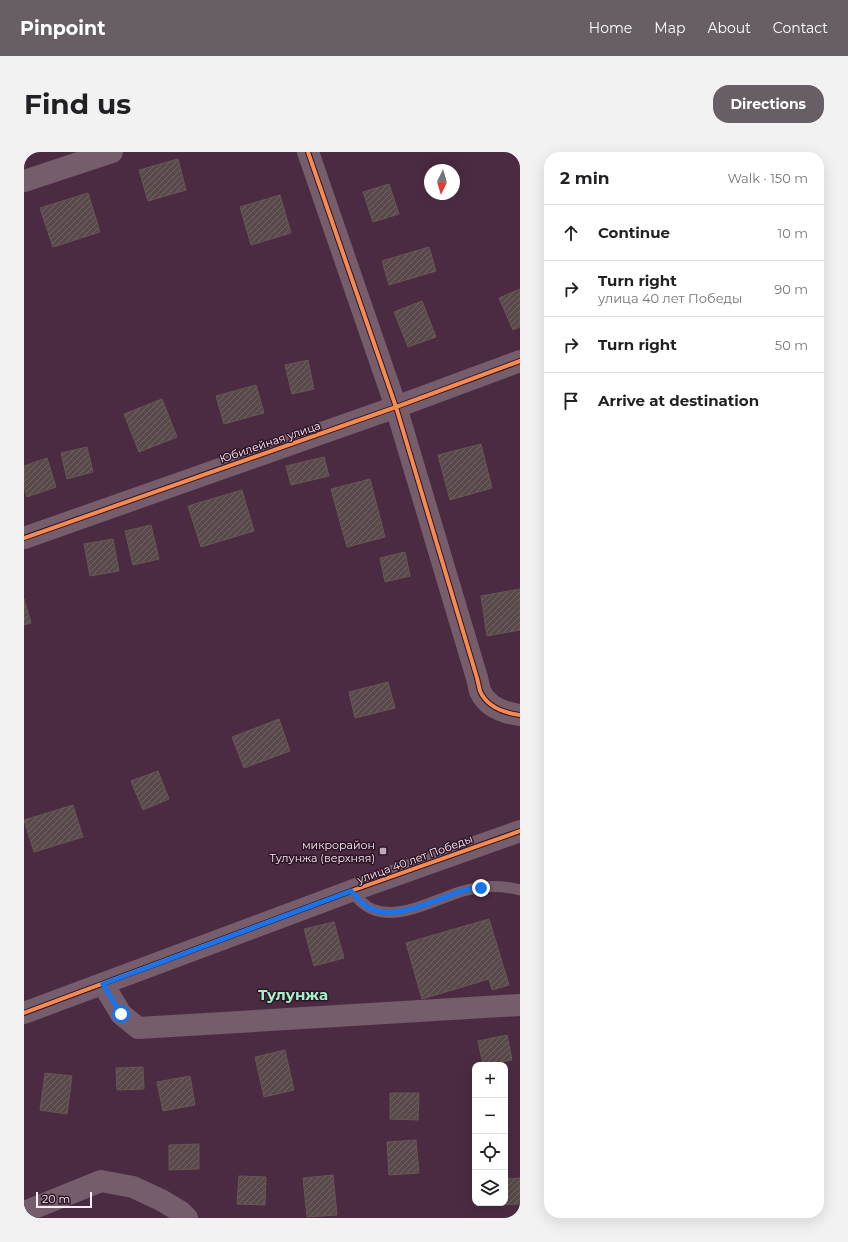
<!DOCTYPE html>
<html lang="en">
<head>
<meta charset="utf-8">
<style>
  :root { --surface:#fff; --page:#f2f2f2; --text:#202124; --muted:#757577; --line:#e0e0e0; --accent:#675e66 }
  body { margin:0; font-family:Montserrat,sans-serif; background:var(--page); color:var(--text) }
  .controls { position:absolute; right:12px; bottom:12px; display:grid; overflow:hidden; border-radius:8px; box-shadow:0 4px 16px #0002 }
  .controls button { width:36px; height:36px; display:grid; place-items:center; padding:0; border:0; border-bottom:1px solid var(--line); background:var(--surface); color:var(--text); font:20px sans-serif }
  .compass { position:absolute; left:400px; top:12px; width:36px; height:36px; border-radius:50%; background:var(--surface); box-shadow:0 4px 16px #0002; rotate:185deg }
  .scale { position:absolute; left:12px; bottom:10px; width:56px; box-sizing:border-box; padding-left:4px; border:2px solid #fcedf6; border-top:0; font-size:11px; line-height:14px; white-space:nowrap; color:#fcedf6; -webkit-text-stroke:3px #2f1526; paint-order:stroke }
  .stop { position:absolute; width:12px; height:12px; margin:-9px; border:3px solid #1a73e8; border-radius:50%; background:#fff }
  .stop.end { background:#1a73e8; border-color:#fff; box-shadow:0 1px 4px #0008 }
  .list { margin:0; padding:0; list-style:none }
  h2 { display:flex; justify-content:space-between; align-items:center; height:52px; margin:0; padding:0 16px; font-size:17px }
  h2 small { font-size:13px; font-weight:400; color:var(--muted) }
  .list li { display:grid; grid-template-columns:26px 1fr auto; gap:12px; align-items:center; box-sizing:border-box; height:56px; padding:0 16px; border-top:1px solid var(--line) }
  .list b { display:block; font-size:15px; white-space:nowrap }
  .list p { margin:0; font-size:13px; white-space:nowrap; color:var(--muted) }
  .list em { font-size:13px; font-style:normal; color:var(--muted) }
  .icon { flex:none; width:22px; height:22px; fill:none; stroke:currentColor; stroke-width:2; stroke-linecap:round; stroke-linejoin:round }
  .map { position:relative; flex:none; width:496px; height:1066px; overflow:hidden; border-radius:16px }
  header { display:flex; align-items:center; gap:24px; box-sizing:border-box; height:56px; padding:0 20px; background:var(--accent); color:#fff }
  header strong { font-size:19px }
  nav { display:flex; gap:22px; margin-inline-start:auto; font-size:14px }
  .intro { display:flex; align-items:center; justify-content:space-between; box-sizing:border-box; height:96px; padding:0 24px }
  h1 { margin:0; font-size:28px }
  .button { padding:10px 18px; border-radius:16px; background:var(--accent); color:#fff; font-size:14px; font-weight:700 }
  main { display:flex; gap:24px; padding:0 24px }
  aside { flex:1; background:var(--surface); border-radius:16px; box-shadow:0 4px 16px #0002 }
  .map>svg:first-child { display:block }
  .building { fill:url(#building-hatch); stroke:#675753 }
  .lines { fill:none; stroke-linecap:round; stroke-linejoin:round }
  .lane { stroke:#765d6c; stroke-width:11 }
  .street { stroke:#765d6c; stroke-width:22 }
  .secondary { stroke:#765d6c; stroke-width:22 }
  .cycleway-casing { stroke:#2f1526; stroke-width:6 }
  .cycleway { stroke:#f68b52; stroke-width:4 }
  .route { stroke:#1a73e8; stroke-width:5 }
  .poi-dot { fill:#bea9b7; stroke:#2f1526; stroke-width:1.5 }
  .labels { text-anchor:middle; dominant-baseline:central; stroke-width:3; stroke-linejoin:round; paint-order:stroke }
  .street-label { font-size:11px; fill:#fcedf6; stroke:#2f1526 }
  .poi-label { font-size:11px; fill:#fcedf6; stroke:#2f1526; text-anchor:end }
  .district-label { font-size:15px; font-weight:bold; fill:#9ff2c9; stroke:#2f1526 }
</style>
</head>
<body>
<header>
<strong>Pinpoint</strong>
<nav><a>Home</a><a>Map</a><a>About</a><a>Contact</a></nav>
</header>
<div class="intro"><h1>Find us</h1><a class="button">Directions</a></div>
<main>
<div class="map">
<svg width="496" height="1066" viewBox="0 0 496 1066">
  <defs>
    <pattern id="building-hatch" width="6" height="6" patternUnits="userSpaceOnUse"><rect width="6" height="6" fill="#59494a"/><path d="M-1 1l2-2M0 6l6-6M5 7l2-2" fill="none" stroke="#726465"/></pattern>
  </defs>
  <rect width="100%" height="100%" fill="#4b2b41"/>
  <path class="building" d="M154 7 162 38 124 49 115 18Z
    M365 32 375 62 349 70 339 40Z
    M64 41 76 80 29 95 16 56Z
    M256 43 267 81 227 93 216 55Z
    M405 95 412 119 365 133 358 109Z
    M496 137V175L489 178 475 146Z
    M398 149 412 185 384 195 370 160Z
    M284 208 290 237 268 242 261 213Z
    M232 233 240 261 200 272 192 244Z
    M138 247 153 285 115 300 100 262Z
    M457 292 468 336 426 348 414 303Z
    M63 295 69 320 43 327 37 301Z
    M300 305 305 324 267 333 262 314Z
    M23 306 32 335 3 345 0 335V314Z
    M346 327 361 385 323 395 307 337Z
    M218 338 230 379 177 395 164 354Z
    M127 373 135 407 109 413 101 379Z
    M89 387 95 419 66 424 60 392Z
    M381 400 386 424 361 430 356 406Z
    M496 437V478L463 484 457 444Z
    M0 447 7 471 0 473Z
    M364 530 371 556 331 566 325 540Z
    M255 567 266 599 220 616 208 585Z
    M134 619 145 647 119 658 107 629Z
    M49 653 59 685 10 700 0 668Z
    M465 767 485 833 468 838 465 827 398 847 382 791Z
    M310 770 320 806 290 814 280 777Z
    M483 883 488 908 459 913 454 889Z
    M261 898 270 938 240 945 231 905Z
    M119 915 120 937 93 938 92 916Z
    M21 921 48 924 43 962 16 958Z
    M166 924 171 953 139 959 133 930Z
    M366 941H395L394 968 366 967Z
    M392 988 395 1021 365 1023 363 990Z
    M175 992V1017L145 1018V993Z
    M309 1023 313 1063 283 1065 279 1026Z
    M215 1024 242 1025 241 1053 213 1052Z
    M496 1026V1052L475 1053V1051H481V1027Z"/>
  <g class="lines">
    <path class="lane" d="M327 739C333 746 339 753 348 757 376 769 412 747 439 739 457 734 478 733 496 738"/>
    <path class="street" d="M284 0 372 255 453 526C454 530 455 535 456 539 463 555 481 561 496 563
      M0 29 88 0
      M0 386 372 255 496 209
      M79 832 97 862 114 876 496 853
      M0 1060 77 1029 109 1035 137 1048 157 1060 163 1066"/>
    <path class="secondary" d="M0 861 327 739 496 679"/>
    <defs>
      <path id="cycleway" d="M284 0 372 255 453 526C454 530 455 535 456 539 463 555 481 561 496 563
        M0 386 372 255 496 209
        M0 861 327 739 496 679"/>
    </defs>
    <use href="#cycleway" class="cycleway-casing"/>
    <use href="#cycleway" class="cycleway"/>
  </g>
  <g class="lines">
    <path class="route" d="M97 862 79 832 327 739C333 745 338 752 345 756 371 770 413 747 438 739 444 737 451 737 457 736"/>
  </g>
  <rect class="poi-dot" x="355" y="695" width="8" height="8" rx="2"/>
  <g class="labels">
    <g class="street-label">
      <text transform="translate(246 290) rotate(-19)">Юбилейная улица</text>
      <text transform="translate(391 707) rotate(-20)">улица 40 лет Победы</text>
    </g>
    <g class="poi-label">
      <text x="351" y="693">микрорайон<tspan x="351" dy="13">Тулунжа (верхняя)</tspan></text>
    </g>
    <g class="district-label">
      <text x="269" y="842">Тулунжа</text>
    </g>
  </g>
</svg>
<div class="controls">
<button>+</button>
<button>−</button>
<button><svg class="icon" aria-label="locate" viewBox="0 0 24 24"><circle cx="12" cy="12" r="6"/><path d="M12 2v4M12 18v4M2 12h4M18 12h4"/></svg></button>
<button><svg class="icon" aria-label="layers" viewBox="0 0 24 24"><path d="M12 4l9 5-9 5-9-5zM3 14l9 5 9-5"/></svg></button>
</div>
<svg class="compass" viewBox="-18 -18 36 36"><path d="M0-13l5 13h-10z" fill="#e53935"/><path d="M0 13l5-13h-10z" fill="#757577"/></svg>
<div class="scale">20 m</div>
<div class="stop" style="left:97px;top:862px"></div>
<div class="stop end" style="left:457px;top:736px"></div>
</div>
<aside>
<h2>2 min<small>Walk · 150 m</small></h2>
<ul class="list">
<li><svg class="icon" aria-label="ahead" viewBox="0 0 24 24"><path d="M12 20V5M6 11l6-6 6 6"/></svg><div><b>Continue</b></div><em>10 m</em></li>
<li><svg class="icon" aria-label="right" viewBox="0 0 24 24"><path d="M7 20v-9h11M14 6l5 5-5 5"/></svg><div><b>Turn right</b><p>улица 40 лет Победы</p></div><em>90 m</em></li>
<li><svg class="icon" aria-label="right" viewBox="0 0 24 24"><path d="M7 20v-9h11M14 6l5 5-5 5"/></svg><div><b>Turn right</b></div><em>50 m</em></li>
<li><svg class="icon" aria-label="arrive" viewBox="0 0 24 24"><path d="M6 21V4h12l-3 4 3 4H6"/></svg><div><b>Arrive at destination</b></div></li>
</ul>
</aside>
</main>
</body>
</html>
